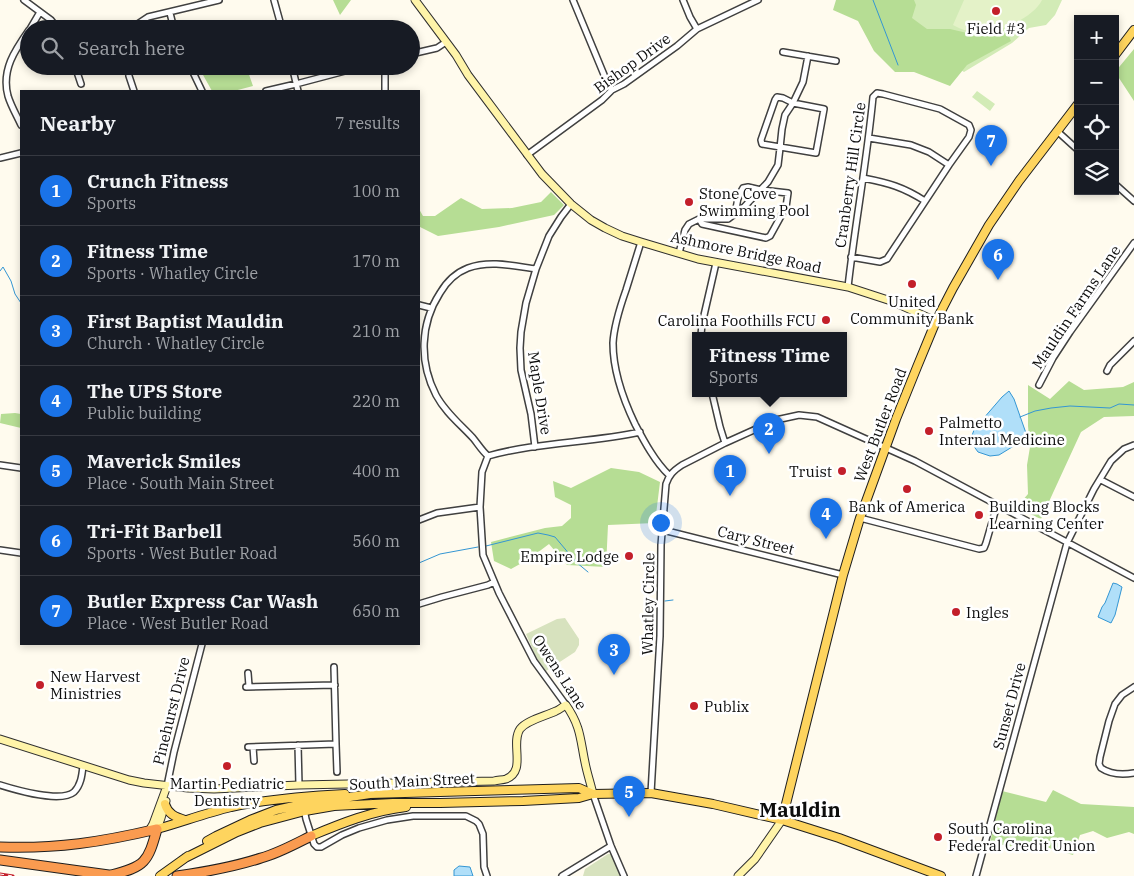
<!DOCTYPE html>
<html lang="en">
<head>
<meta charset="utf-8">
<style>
  :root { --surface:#171b24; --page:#20242c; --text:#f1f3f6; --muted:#9ea1a6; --line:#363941; --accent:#1a73e8 }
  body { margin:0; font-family:"IBM Plex Serif",serif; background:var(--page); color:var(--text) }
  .controls { position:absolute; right:15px; top:15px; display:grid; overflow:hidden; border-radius:0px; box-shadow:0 2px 8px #0003 }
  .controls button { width:45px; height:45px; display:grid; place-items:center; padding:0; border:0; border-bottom:1px solid var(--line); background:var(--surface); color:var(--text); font:25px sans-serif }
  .you { position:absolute; left:660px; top:522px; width:18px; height:18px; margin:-12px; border:4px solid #fff; border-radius:50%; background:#1a73e8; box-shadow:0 0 0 8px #1a73e833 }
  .badge { display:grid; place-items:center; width:32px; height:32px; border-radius:50%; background:var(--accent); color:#fff; font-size:16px; font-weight:700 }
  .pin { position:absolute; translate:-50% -41px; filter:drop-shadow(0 1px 2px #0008) }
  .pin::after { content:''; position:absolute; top:26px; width:18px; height:15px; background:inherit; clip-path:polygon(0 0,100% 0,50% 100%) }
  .popup { position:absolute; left:692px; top:332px; width:155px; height:65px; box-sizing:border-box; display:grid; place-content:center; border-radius:0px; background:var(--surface); filter:drop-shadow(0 1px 4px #0005); font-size:16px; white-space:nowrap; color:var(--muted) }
  .popup b { font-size:19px; color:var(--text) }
  .popup::after { content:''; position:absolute; left:50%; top:100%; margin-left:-10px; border:10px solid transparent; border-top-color:var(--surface) }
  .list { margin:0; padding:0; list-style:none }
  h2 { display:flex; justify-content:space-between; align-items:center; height:65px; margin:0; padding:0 20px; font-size:21px }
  h2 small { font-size:16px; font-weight:400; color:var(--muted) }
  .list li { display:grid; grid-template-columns:32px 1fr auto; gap:15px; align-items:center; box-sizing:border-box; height:70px; padding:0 20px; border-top:1px solid var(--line) }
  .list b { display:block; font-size:19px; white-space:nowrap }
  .list p { margin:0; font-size:16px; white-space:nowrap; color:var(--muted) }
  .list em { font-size:16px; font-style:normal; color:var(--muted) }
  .icon { flex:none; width:28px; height:28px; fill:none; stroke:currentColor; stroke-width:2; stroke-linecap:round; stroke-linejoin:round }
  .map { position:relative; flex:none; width:1134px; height:876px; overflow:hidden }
  .search { position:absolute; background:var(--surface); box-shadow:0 2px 8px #0003; left:20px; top:20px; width:400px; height:55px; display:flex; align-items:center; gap:12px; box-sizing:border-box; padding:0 18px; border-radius:28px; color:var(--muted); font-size:19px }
  .panel { position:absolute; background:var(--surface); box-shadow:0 2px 8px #0003; left:20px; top:90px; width:400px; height:555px; border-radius:0px }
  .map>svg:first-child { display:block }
  .green { fill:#d2ebb6 }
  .forest { fill:#b6dd94 }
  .cemetery { fill:#d7e2be }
  .pitch { fill:#e4f2c8 }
  .water { fill:#b0dff9; stroke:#3496d3 }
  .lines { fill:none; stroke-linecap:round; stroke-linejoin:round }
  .stream { stroke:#3496d3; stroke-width:1 }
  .street-casing { stroke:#404040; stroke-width:8 }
  .secondary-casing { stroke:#2f2f2f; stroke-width:9 }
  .primary-casing { stroke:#1e1e1e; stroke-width:10 }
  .highway-casing { stroke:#1e1e1e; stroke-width:11 }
  .street { stroke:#fff; stroke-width:5 }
  .secondary { stroke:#fff4a9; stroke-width:7 }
  .primary { stroke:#fed45e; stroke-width:8 }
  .highway { stroke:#fa9b50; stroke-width:9 }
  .rail-casing { stroke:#c31f2a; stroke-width:3 }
  .rail { stroke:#fff; stroke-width:1; stroke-dasharray:4; stroke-linecap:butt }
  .poi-dot { fill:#c31f2a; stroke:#fff; stroke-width:2 }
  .labels { text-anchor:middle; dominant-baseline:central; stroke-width:5; stroke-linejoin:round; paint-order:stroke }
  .poi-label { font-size:15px; fill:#0d0d0d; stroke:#fff; text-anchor:start }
  .street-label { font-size:15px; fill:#0d0d0d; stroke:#fff }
  .district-label { font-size:20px; font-weight:bold; fill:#0d0d0d; stroke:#fff }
</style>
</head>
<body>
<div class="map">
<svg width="1134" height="876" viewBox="0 0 1134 876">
  <rect width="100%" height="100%" fill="#fffbee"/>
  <path class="green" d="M871 0H1062L1055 15 1046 25 1029 28 1012 43 964 72 866 10Z
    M977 91 995 104 990 111 972 97Z"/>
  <path class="forest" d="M333 0H351L340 15Z
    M836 0H914L916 5 912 18 927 29H950L980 36 1008 34 1011 41 967 65 950 86 914 72H895L874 51 858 21 833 10Z
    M1134 49V101L1115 72Z
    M198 66H246L253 86 234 91H212Z
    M551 192 564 205 554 215 499 227 438 236 420 227H419V209L423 216H435L461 198 482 209 512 208 541 202Z
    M1069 381 1084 390 1123 387 1134 382V416L1104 417 1081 432 1041 519 1016 508 1028 494 1027 465 1030 447 1028 426V385L1050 399Z
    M15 413 21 414V428L0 423 1 414Z
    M611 468 639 472 660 482 655 523 608 525 606 567 567 565 549 544 529 559 511 569 494 561 491 542 545 528 562 526 571 518V505L555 497 553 481 571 488Z
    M1053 790 1081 804 1134 807V834L1129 832 1107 838 1093 831 1080 835 1073 855 1042 846 1029 849 990 843 1002 791 1046 802Z"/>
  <path class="cemetery" d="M565 618 579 639V645L575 652 546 671 536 657 526 634 557 619Z
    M608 854H612L621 876H583L585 869Z"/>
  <path class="pitch" d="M964 0H1042C1036 13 1014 25 1000 29 991 32 977 33 968 31 963 30 957 27 953 25Z"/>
  <path class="water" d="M1009 391 1014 399 1027 436 1017 444 999 455 990 456 978 452 970 441 974 430 983 419 1002 397Z
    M1113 583 1117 584 1122 587 1115 615 1111 623 1098 617 1102 607 1105 603Z
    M459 866 470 867 473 876H454V870Z"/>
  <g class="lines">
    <path class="stream" d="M873 0 898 65
      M0 271 3 267 11 281 15 294 21 303
      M1020 417 1035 411 1051 408 1070 406 1110 408 1119 404 1134 405
      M486 546 538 533 548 535 555 537 576 562 588 572
      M419 563 440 554 478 547
      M665 601 673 600"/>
    <defs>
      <path id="street" d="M24 0 51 20 58 29
        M274 0 282 29
        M573 0 607 82 612 90
        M683 0 690 17 697 29
        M170 13 174 29
        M30 29 40 12
        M133 29 139 23 148 17 219 0
        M783 52 836 61
        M411 54 437 48 446 42
        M75 66 81 84
        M128 66 129 76 134 91
        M190 66 202 91
        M292 66 298 91
        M385 66V91
        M266 91 296 84 364 66
        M777 97 783 98 793 103 824 109 816 153 762 144 761 140 775 100Z
        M21 125C17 116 11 106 8 96 1 70 15 50 29 30
        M1057 131 1078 150
        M869 138 911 145 929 152 949 165
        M527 155 602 100 612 90 624 84 677 46 697 29 758 0
        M0 158 21 153
        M863 178C889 183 903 187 925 201
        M1115 184 1134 201
        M699 219 702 224 766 238 770 236 786 207 788 193 761 190 748 187 743 188C738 195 736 205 736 214
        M641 242C636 258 631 274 626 290 620 307 614 325 613 343 613 371 623 399 635 424 644 441 655 462 669 475
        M679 253 685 230 689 224 699 219H728L744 207 768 182 778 165 780 148 782 129 785 115 793 103 803 82 808 56
        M848 287C855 224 867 161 873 97L877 93 883 94 940 109 969 125 971 130 969 137 949 165 887 259 880 262 851 257
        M419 305 431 308
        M701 335 702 324 716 263
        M1107 371 1110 365 1134 341
        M1039 385 1053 358 1070 332 1134 243
        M712 393 720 427 725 443
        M535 447 531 414 521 370 520 348 521 332 526 303 536 269 549 236 561 217 571 204
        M488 456C482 451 478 444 473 438 460 424 445 412 436 395 419 362 420 324 440 293 447 281 455 273 468 268 490 260 514 266 536 269
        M488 456 482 472 480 507 483 555 499 593 534 661 566 705
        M488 456C537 442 590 443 640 432
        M0 465 21 468
        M1101 480 1134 497
        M860 518 979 549 984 548 986 543 997 505
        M419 520 437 513 480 507
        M663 530 843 575
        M0 550 21 553
        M419 604 442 597 488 585 494 582
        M334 667 336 744 337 772
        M248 673 249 686
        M246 687 335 685
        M1134 687 1122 695 1115 704 1109 721 1100 757 1099 764 1101 768C1110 774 1123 775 1134 773
        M298 745 299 785
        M248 747 336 744
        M253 747 254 761
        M0 785C16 790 61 803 74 792 81 785 82 775 83 766
        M167 786 174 752 202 644
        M651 793 660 636 661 545 666 484C669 475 673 471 682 465L725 443 776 420 799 415 817 417 915 461 1134 578
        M593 794 611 846 624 876
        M304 809 306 819 314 844 317 847H321L342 835 359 828 387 820 413 816H466L476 821 479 824 483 834 484 867 487 876
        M562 876 611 846
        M976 876 1067 543 1094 489 1111 461 1124 449 1134 445"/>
      <path id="secondary" d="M415 0 456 55 468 75 542 174 571 204 591 220 605 228 622 236 641 242 698 259 848 287 891 301 936 321
        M0 739 129 780 144 783 188 788 214 789 299 785 494 781C498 780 503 780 506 779 527 771 510 744 520 729 527 720 546 716 556 711 559 710 562 707 566 705 582 728 580 741 586 767 588 776 591 785 593 794
        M157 829 161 818 166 801
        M149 831 153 824 167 786
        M738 876 755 859 782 820"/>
      <path id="primary" d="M1115 55 1134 30
        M165 804C168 814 175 817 185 820
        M782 820 843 575 860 518 896 419 917 367 936 321 953 288 989 225 1019 181 1078 104
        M157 829C182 822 206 813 231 807 268 799 307 796 345 794
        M311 836C342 823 372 811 406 807
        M207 841 216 836 250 820 276 810 303 804 370 794 579 788 593 794
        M185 858 237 832 260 823 305 811 334 806 393 803H440L523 801 579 798 593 794 651 793 713 804 782 820 839 838 941 876
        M160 876 188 856"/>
      <path id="highway" d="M0 847C57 849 102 842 157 829 148 862 145 867 111 875
        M0 860 116 876
        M177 876C205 872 234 867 261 858 279 853 295 844 311 836"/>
    </defs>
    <use href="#street" class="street-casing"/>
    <use href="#secondary" class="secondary-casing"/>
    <use href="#primary" class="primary-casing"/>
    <use href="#highway" class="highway-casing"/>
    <use href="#street" class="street"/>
    <use href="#secondary" class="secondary"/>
    <use href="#primary" class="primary"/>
    <use href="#highway" class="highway"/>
    <defs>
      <path id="rail" d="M0 874 13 876"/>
    </defs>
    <use href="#rail" class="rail-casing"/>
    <use href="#rail" class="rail"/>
  </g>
  <g class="poi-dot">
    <circle cx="996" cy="11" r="5"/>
    <circle cx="689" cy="202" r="5"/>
    <circle cx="912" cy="284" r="5"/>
    <circle cx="826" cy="320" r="5"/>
    <circle cx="929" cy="431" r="5"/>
    <circle cx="842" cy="471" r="5"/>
    <circle cx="907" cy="489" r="5"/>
    <circle cx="979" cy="515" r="5"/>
    <circle cx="629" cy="556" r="5"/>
    <circle cx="956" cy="612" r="5"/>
    <circle cx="40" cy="685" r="5"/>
    <circle cx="694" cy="706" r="5"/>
    <circle cx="227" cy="766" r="5"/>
    <circle cx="938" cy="837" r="5"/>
  </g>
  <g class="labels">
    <g class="poi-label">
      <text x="996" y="28" text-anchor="middle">Field #3</text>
      <text x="699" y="193">Stone Cove<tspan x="699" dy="17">Swimming Pool</tspan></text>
      <text x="912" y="301" text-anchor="middle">United<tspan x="912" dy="17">Community Bank</tspan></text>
      <text x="816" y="320" text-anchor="end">Carolina Foothills FCU</text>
      <text x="939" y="422">Palmetto<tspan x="939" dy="17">Internal Medicine</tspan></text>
      <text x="832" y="471" text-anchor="end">Truist</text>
      <text x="907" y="506" text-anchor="middle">Bank of America</text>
      <text x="989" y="506">Building Blocks<tspan x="989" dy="17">Learning Center</tspan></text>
      <text x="619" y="556" text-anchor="end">Empire Lodge</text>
      <text x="966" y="612">Ingles</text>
      <text x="50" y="676">New Harvest<tspan x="50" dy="17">Ministries</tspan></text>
      <text x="704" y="706">Publix</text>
      <text x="227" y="783" text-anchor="middle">Martin Pediatric<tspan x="227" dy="17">Dentistry</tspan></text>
      <text x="948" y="828">South Carolina<tspan x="948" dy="17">Federal Credit Union</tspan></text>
    </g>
    <g class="street-label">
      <text transform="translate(632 63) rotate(-36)">Bishop Drive</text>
      <text transform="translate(850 175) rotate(-82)">Cranberry Hill Circle</text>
      <text transform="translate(746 252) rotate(12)">Ashmore Bridge Road</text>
      <text transform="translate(1076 307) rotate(-56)">Mauldin Farms Lane</text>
      <text transform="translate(540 393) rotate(81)">Maple Drive</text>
      <text transform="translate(880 425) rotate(-69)">West Butler Road</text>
      <text transform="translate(756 540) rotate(14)">Cary Street</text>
      <text transform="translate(648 604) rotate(-89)">Whatley Circle</text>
      <text transform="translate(560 672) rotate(57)">Owens Lane</text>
      <text transform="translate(1009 706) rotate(-75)">Sunset Drive</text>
      <text transform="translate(171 711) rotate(-76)">Pinehurst Drive</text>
      <text transform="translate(412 781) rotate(-3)">South Main Street</text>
    </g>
    <g class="district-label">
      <text x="800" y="809">Mauldin</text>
    </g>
  </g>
</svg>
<div class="controls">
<button>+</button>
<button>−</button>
<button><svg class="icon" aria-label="locate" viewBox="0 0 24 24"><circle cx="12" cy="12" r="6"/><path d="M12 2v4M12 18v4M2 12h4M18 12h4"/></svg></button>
<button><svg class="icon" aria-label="layers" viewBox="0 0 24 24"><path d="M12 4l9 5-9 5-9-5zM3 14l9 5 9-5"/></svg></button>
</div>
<div class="you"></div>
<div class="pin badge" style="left:730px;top:496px">1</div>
<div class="pin badge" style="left:769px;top:454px">2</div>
<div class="popup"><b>Fitness Time</b>Sports</div>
<div class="pin badge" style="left:614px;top:675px">3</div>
<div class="pin badge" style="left:826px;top:539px">4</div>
<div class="pin badge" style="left:629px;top:817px">5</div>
<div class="pin badge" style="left:998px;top:280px">6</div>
<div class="pin badge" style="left:991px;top:166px">7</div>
<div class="search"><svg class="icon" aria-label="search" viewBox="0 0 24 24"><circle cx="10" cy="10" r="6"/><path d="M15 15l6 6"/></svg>Search here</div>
<section class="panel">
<h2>Nearby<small>7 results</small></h2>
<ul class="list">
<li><span class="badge">1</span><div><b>Crunch Fitness</b><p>Sports</p></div><em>100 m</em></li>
<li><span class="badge">2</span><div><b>Fitness Time</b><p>Sports · Whatley Circle</p></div><em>170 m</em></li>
<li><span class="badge">3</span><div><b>First Baptist Mauldin</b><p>Church · Whatley Circle</p></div><em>210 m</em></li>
<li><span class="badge">4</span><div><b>The UPS Store</b><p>Public building</p></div><em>220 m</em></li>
<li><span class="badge">5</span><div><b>Maverick Smiles</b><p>Place · South Main Street</p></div><em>400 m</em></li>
<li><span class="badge">6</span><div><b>Tri-Fit Barbell</b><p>Sports · West Butler Road</p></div><em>560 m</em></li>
<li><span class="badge">7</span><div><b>Butler Express Car Wash</b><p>Place · West Butler Road</p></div><em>650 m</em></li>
</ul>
</section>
</div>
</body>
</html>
